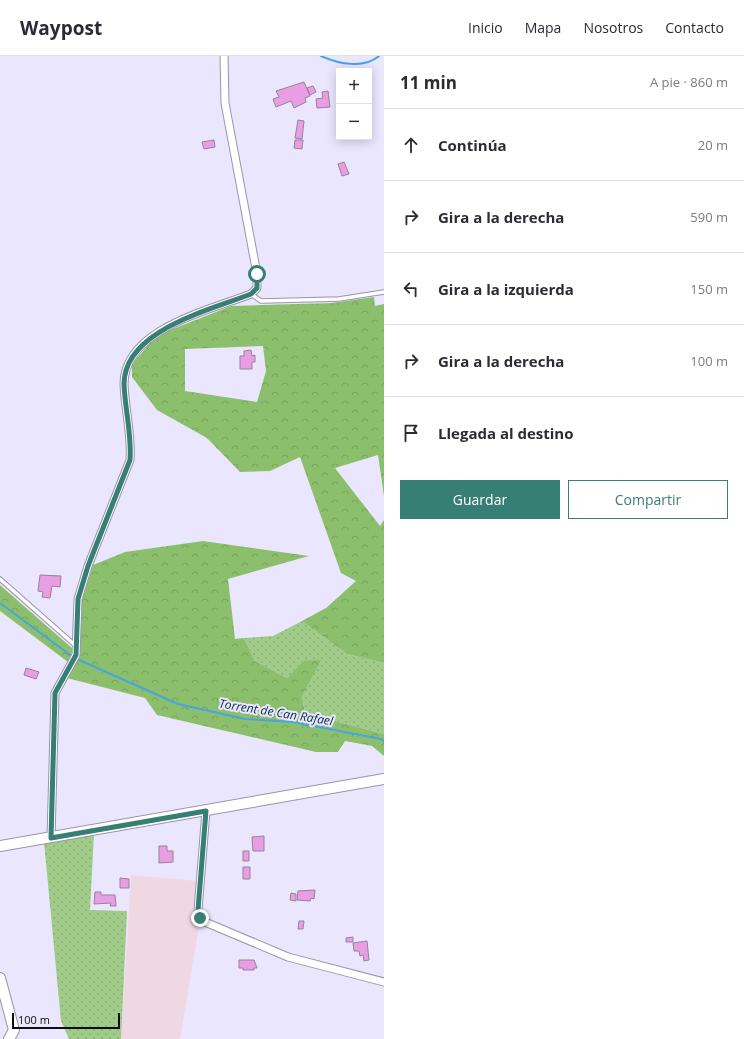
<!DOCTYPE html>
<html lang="es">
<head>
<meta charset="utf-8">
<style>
  :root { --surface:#fff; --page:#f7f7f7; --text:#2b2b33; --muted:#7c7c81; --line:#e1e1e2; --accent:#377e75 }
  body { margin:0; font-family:"Open Sans",sans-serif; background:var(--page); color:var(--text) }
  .controls { position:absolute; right:12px; top:12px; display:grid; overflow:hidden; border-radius:0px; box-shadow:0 2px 10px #0003 }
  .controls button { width:36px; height:36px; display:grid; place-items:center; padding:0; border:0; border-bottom:1px solid var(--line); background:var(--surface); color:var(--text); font:20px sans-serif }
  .scale { position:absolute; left:12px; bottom:10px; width:108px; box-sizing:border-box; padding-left:4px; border:2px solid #0e0d15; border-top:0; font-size:11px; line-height:14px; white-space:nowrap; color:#0e0d15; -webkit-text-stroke:3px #eae6fe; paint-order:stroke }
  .stop { position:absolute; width:12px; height:12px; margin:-9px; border:3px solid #377e75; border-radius:50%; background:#fff }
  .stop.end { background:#377e75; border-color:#fff; box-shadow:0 1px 4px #0008 }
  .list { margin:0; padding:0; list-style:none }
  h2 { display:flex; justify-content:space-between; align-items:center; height:52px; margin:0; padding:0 16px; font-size:17px }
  h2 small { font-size:13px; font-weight:400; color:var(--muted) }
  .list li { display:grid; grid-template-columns:26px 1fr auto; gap:12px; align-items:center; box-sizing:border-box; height:72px; padding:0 16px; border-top:1px solid var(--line) }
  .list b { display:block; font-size:15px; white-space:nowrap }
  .list em { font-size:13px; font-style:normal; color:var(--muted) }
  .actions { display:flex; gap:8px; padding:12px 16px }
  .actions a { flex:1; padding:9px 0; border:1px solid var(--accent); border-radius:0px; text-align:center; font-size:14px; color:var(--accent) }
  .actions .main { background:var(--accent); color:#fff }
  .icon { flex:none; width:22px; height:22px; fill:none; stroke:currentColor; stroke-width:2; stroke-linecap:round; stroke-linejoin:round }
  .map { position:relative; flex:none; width:384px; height:983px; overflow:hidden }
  header { display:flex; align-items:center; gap:24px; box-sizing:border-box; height:56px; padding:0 20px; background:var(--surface); border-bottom:1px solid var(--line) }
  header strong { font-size:19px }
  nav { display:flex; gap:22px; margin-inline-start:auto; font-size:14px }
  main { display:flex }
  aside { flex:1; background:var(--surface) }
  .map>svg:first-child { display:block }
  .commercial { fill:#f0d8e3 }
  .green { fill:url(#green-dots) }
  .forest { fill:url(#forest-crowns); fill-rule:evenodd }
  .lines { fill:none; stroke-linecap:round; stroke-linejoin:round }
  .stream { stroke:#47a5e1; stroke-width:2 }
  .building { fill:#e99ee3; stroke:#968394 }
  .lane-casing { stroke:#9894ab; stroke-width:5.5 }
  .street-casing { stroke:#9894ab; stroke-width:9 }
  .secondary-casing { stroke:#9894ab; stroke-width:12 }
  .lane { stroke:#fff; stroke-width:3.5 }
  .street { stroke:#fff; stroke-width:7 }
  .secondary { stroke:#fff; stroke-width:10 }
  .route { stroke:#377e75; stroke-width:5 }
  .labels { text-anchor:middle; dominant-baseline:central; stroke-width:4; stroke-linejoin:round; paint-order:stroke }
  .water-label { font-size:12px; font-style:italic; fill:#032d45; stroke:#eae6fe }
</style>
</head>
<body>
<header>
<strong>Waypost</strong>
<nav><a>Inicio</a><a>Mapa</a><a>Nosotros</a><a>Contacto</a></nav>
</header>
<main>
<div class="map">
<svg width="384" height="983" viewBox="0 0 384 983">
  <defs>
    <pattern id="green-dots" width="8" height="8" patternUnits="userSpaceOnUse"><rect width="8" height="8" fill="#a1cb88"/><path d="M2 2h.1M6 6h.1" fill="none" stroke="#89ad74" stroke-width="1.8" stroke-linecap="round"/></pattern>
    <pattern id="forest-crowns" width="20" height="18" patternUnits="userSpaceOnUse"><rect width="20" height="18" fill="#8cbf6c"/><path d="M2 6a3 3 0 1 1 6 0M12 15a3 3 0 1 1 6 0" fill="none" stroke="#78a35d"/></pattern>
  </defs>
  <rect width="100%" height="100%" fill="#eae6fe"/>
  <path class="commercial" d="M131 819 197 825 193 854 200 865 180 983H121Z"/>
  <path class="green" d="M302 565 347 598 384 607V678L305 657 302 640 303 605 287 622 255 605 244 582 273 580Z
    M94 778 90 854 127 855 121 983H69L61 965 44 786Z"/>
  <path class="forest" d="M374 241 375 250 384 248V440L378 399 335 412 380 470 384 464V607L347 598 302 565 326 552 356 525 341 517 300 401 270 415 240 416 207 382 157 354 132 321V308L151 286 168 275 231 250 332 247ZM263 290 266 315 257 346 185 335V293Z
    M203 485 309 500 228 523 235 583 244 582 255 605 287 622 303 605 321 604 302 640 305 657 384 678V700L372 690 345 685 338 696H316L157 659 145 642 67 622 80 598 82 544 93 509 125 496Z
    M0 529 73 593 68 606 0 555Z"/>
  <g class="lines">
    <path class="stream" d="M321 0C339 8 364 13 379 0
      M0 547 73 601
      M77 603 178 648 245 663 293 666 381 683 384 685"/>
  </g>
  <path class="building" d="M304 26 310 40 305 42 306 46 294 52 291 45 276 51 273 43 279 41 276 35Z
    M313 30 316 36 310 39 307 32Z
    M328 35 330 51 317 52 316 43 323 42 322 36Z
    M298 64 304 65 302 83 295 82Z
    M214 84 215 91 204 93 202 86Z
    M295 84H303L302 93 294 92Z
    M344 106 349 118 342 120 338 108Z
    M251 294 252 300 255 299V306H252V313H240V300H244V295Z
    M40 519 61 520 60 531 52 530 50 542 42 541 43 536 38 535Z
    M26 612 39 616 36 623 24 619Z
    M264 780V795H253L252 781Z
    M159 790H167V795H173V806L159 807Z
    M243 795H249V805H243Z
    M243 811H250V823H243Z
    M120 822 129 823V832H120Z
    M315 834 314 843 311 842 310 845 297 844 298 835Z
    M95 836H101V839H115L116 850H110L111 847 94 848Z
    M291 837 296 838V845L290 844Z
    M299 865H304L303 873H298Z
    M353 881V886H346V882Z
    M367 885 369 904 364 905 363 899 360 900 359 895H354L353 887Z
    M239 904H254L257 912H254V914H243V912H239Z"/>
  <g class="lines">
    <defs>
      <path id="lane" d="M251 238 261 245 339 243 384 236
        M0 523 76 590"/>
      <path id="street" d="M206 755 198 854 200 862 205 866 288 901 384 926
        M51 782 55 637 76 599 78 543 88 510 130 404C132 379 125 354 124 328 124 273 210 254 251 238L257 232V218L225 47 224 0"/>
      <path id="secondary" d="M0 790 384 723
        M0 922 14 974 9 983"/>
    </defs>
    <use href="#lane" class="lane-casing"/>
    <use href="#street" class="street-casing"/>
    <use href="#secondary" class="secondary-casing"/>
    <use href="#lane" class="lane"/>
    <use href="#street" class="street"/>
    <use href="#secondary" class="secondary"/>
  </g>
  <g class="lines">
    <path class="route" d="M200 862 198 854 206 755 51 782 55 637 76 599 78 543 88 510 130 404C132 379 125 354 124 328 124 274 211 254 251 238L257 232V218"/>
  </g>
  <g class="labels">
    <g class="water-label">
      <text transform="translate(276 656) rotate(9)">Torrent de Can Rafael</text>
    </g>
  </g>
</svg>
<div class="controls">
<button>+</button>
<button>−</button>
</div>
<div class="scale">100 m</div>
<div class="stop" style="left:257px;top:218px"></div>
<div class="stop end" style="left:200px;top:862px"></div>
</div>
<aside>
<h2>11 min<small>A pie · 860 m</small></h2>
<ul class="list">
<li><svg class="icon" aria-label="ahead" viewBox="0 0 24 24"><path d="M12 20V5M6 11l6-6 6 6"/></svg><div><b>Continúa</b></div><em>20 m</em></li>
<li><svg class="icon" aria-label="right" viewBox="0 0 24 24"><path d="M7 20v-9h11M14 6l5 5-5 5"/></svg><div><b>Gira a la derecha</b></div><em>590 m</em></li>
<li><svg class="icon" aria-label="left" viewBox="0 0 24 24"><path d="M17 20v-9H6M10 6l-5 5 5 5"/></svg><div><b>Gira a la izquierda</b></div><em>150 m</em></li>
<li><svg class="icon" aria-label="right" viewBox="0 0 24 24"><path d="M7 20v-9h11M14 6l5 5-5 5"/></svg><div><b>Gira a la derecha</b></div><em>100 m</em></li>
<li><svg class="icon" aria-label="arrive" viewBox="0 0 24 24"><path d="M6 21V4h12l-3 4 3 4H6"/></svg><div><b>Llegada al destino</b></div></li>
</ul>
<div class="actions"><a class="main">Guardar</a><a>Compartir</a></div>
</aside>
</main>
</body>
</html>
